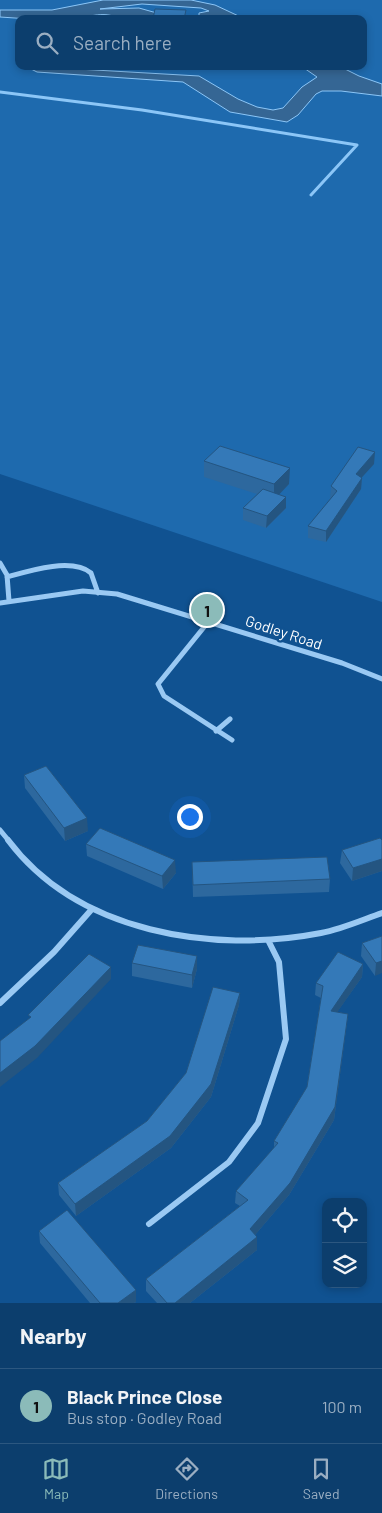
<!DOCTYPE html>
<html lang="en">
<head>
<meta charset="utf-8">
<style>
  :root { --surface:#0c3e6d; --page:#1a4975; --text:#f1f3f6; --muted:#9aaec2; --line:#2c5780; --accent:#8bbbb9 }
  body { margin:0; font-family:Barlow,sans-serif; background:var(--page); color:var(--text) }
  .controls { position:absolute; right:15px; bottom:15px; display:grid; overflow:hidden; border-radius:10px; box-shadow:0 2px 8px #0003 }
  .controls button { width:45px; height:45px; display:grid; place-items:center; padding:0; border:0; border-bottom:1px solid var(--line); background:var(--surface); color:var(--text); font:25px sans-serif }
  .you { position:absolute; left:189px; top:816px; width:18px; height:18px; margin:-12px; border:4px solid #fff; border-radius:50%; background:#1a73e8; box-shadow:0 0 0 8px #1a73e833 }
  .badge { display:grid; place-items:center; width:32px; height:32px; border-radius:50%; background:var(--accent); color:#111; font-size:16px; font-weight:700 }
  .pin { position:absolute; translate:-50% -50%; border:2px solid #fff; box-shadow:0 1px 5px #0006 }
  .list { margin:0; padding:0; list-style:none }
  h2 { display:flex; justify-content:space-between; align-items:center; height:65px; margin:0; padding:0 20px; font-size:21px }
  h2 small { font-size:16px; font-weight:400; color:var(--muted) }
  .list li { display:grid; grid-template-columns:32px 1fr auto; gap:15px; align-items:center; box-sizing:border-box; height:75px; padding:0 20px; border-top:1px solid var(--line) }
  .list b { display:block; font-size:19px; white-space:nowrap }
  .list p { margin:0; font-size:16px; white-space:nowrap; color:var(--muted) }
  .list em { font-size:16px; font-style:normal; color:var(--muted) }
  .icon { flex:none; width:28px; height:28px; fill:none; stroke:currentColor; stroke-width:2; stroke-linecap:round; stroke-linejoin:round }
  .map { position:relative; flex:none; width:382px; height:1303px; overflow:hidden }
  .search { position:absolute; background:var(--surface); box-shadow:0 2px 8px #0003; left:15px; right:15px; top:15px; height:55px; display:flex; align-items:center; gap:12px; box-sizing:border-box; padding:0 18px; border-radius:10px; color:var(--muted); font-size:19px }
  .sheet { height:140px; background:var(--surface) }
  nav { display:flex; justify-content:space-around; align-items:center; box-sizing:border-box; height:70px; border-top:1px solid var(--line); background:var(--surface); font-size:14px; color:var(--muted) }
  nav a { display:grid; justify-items:center; gap:2px }
  nav .on { color:var(--accent) }
  .map>svg:first-child { display:block }
  .green { fill:#1e6aae; fill-rule:evenodd }
  .water { fill:#356694; stroke:#8cc6f7 }
  .lines { fill:none; stroke-linecap:round; stroke-linejoin:round }
  .stream { stroke:#8cc6f7; stroke-width:3 }
  .street-far1 { stroke:#9ac9f3; stroke-width:5 }
  .street { stroke:#9ac9f3; stroke-width:6 }
  .wall { fill:#2d689e }
  .shaded-wall { fill:#245581 }
  .building { fill:#3479b8; stroke:#245581 }
  .labels { text-anchor:middle; dominant-baseline:central; stroke-width:5; stroke-linejoin:round; paint-order:stroke }
  .street-label { font-size:15px; fill:#fff; stroke:#105291 }
</style>
</head>
<body>
<div class="map">
<svg width="382" height="1303" viewBox="0 0 382 1303">
  <rect width="100%" height="100%" fill="#105291"/>
  <path class="green" d="M0 0H382V602L0 474ZM19 19H363V66H19Z"/>
  <path class="water" d="M103 0H191L215 5 245 19H205L199 17V13L209 11 201 8 142 4 100 9 139 8 171 17 119 19C104 9 85 19 70 19 46 19 23 19 0 17V10H52Z
    M25 66 199 76 238 99 257 107 273 110 283 108 302 87 317 77 301 66H339L359 76 382 84V96L341 91H322L316 94 298 115 287 122 230 112 183 82 37 72Z"/>
  <g class="lines">
    <path class="stream" d="M0 92 142 110 357 145 311 195"/>
    <path class="street-far1" d="M0 563 7 575 9 601
      M7 577C28 571 72 557 91 573L98 593
      M0 603 83 591 117 594 342 663 382 679
      M209 621 158 684 164 696 232 740
      M216 731 230 719
      M0 830 9 841"/>
    <path class="street" d="M8 840C78 933 212 954 321 933 342 929 362 920 382 913
      M0 1003 54 952 92 909
      M149 1224 229 1162 258 1123 286 1039 279 962 268 940"/>
  </g>
  <path class="wall" d="M204 461 289 484 279 494 286 508 266 528 243 520V508L257 494 204 477Z
    M374 464 361 478H362L361 489 326 542 308 538V526L331 498H330L331 486Z
    M24 775 88 831 65 841 25 788Z
    M382 840V871L352 881 340 863 342 850Z
    M86 844 176 873 163 889 87 856Z
    M192 862 330 879 329 892 193 897Z
    M382 936 375 976 361 956 362 943Z
    M197 956V969L192 988 132 976V963Z
    M363 964 362 977 337 1012 348 1014 334 1120 289 1195 255 1235 257 1250 190 1303H157L146 1291V1279L240 1206 235 1203 236 1191 274 1148V1141L307 1087 321 998 315 995 316 983Z
    M240 993 239 1005 211 1097 171 1148 76 1216 59 1195 58 1183 147 1121 186 1073Z
    M39 1231 136 1290V1302L134 1303H90L40 1243Z"/>
  <path class="shaded-wall" d="M375 452 374 464 355 485 356 474Z
    M290 468 289 484 274 500V484Z
    M362 478 361 489 326 542V531Z
    M286 497V508L266 528 267 516Z
    M87 818 88 831 65 841 64 828Z
    M382 859V871L352 881 353 868Z
    M175 860 176 873 163 889 162 876Z
    M197 956V969L192 988V975Z
    M382 961V973L375 976 376 963Z
    M363 964 362 977 329 1024 331 1011Z
    M111 967V979L37 1058 0 1087V1073Z
    M240 993 239 1005 211 1097 171 1148 76 1216 75 1204 170 1136Z
    M348 1014 334 1120 289 1195 249 1242 250 1229Z
    M257 1237V1250L190 1303H175Z
    M136 1290V1302L134 1303H118Z"/>
  <path class="building" d="M155 9 186 10 184 19H153Z
    M220 446 290 468 274 484 204 461Z
    M358 447 375 452 356 474 362 478 326 531 308 526 337 491 331 486Z
    M263 489 286 497 267 516 243 508Z
    M46 766 87 818 64 828 24 775Z
    M100 828 175 860 162 876 86 844Z
    M380 838 382 840V859L353 868 342 850Z
    M327 857 330 879 193 885 192 862Z
    M382 936V961L376 963 362 943Z
    M138 945 197 956 192 975 132 963Z
    M338 952 363 964 331 1011 348 1014 335 1107 290 1183 250 1229 257 1237 175 1303H167L146 1279 248 1200 236 1191 278 1143 274 1141 307 1087 323 986 316 983Z
    M89 954 111 967 35 1046 0 1073V1041L31 1017 28 1015Z
    M213 987 240 993 211 1084 170 1136 75 1204 58 1183 147 1121 186 1073Z
    M67 1210 136 1290 118 1303H100L39 1231Z"/>
  <g class="labels">
    <g class="street-label">
      <text transform="translate(284 632) rotate(18)">Godley Road</text>
    </g>
  </g>
</svg>
<div class="controls">
<button><svg class="icon" aria-label="locate" viewBox="0 0 24 24"><circle cx="12" cy="12" r="6"/><path d="M12 2v4M12 18v4M2 12h4M18 12h4"/></svg></button>
<button><svg class="icon" aria-label="layers" viewBox="0 0 24 24"><path d="M12 4l9 5-9 5-9-5zM3 14l9 5 9-5"/></svg></button>
</div>
<div class="you"></div>
<div class="pin badge" style="left:207px;top:610px">1</div>
<div class="search"><svg class="icon" aria-label="search" viewBox="0 0 24 24"><circle cx="10" cy="10" r="6"/><path d="M15 15l6 6"/></svg>Search here</div>
</div>
<section class="sheet">
<h2>Nearby<small></small></h2>
<ul class="list">
<li><span class="badge">1</span><div><b>Black Prince Close</b><p>Bus stop · Godley Road</p></div><em>100 m</em></li>
</ul>
</section>
<nav>
<a class="on"><svg class="icon" aria-label="map" viewBox="0 0 24 24"><path d="M3 6l6-2 6 2 6-2v14l-6 2-6-2-6 2zM9 4v14M15 6v14"/></svg>Map</a>
<a><svg class="icon" aria-label="directions" viewBox="0 0 24 24"><path d="M12 3l9 9-9 9-9-9zM9 14v-3h6M13 9l2 2-2 2"/></svg>Directions</a>
<a><svg class="icon" aria-label="saved" viewBox="0 0 24 24"><path d="M7 4h10v16l-5-4-5 4z"/></svg>Saved</a>
</nav>
</body>
</html>
